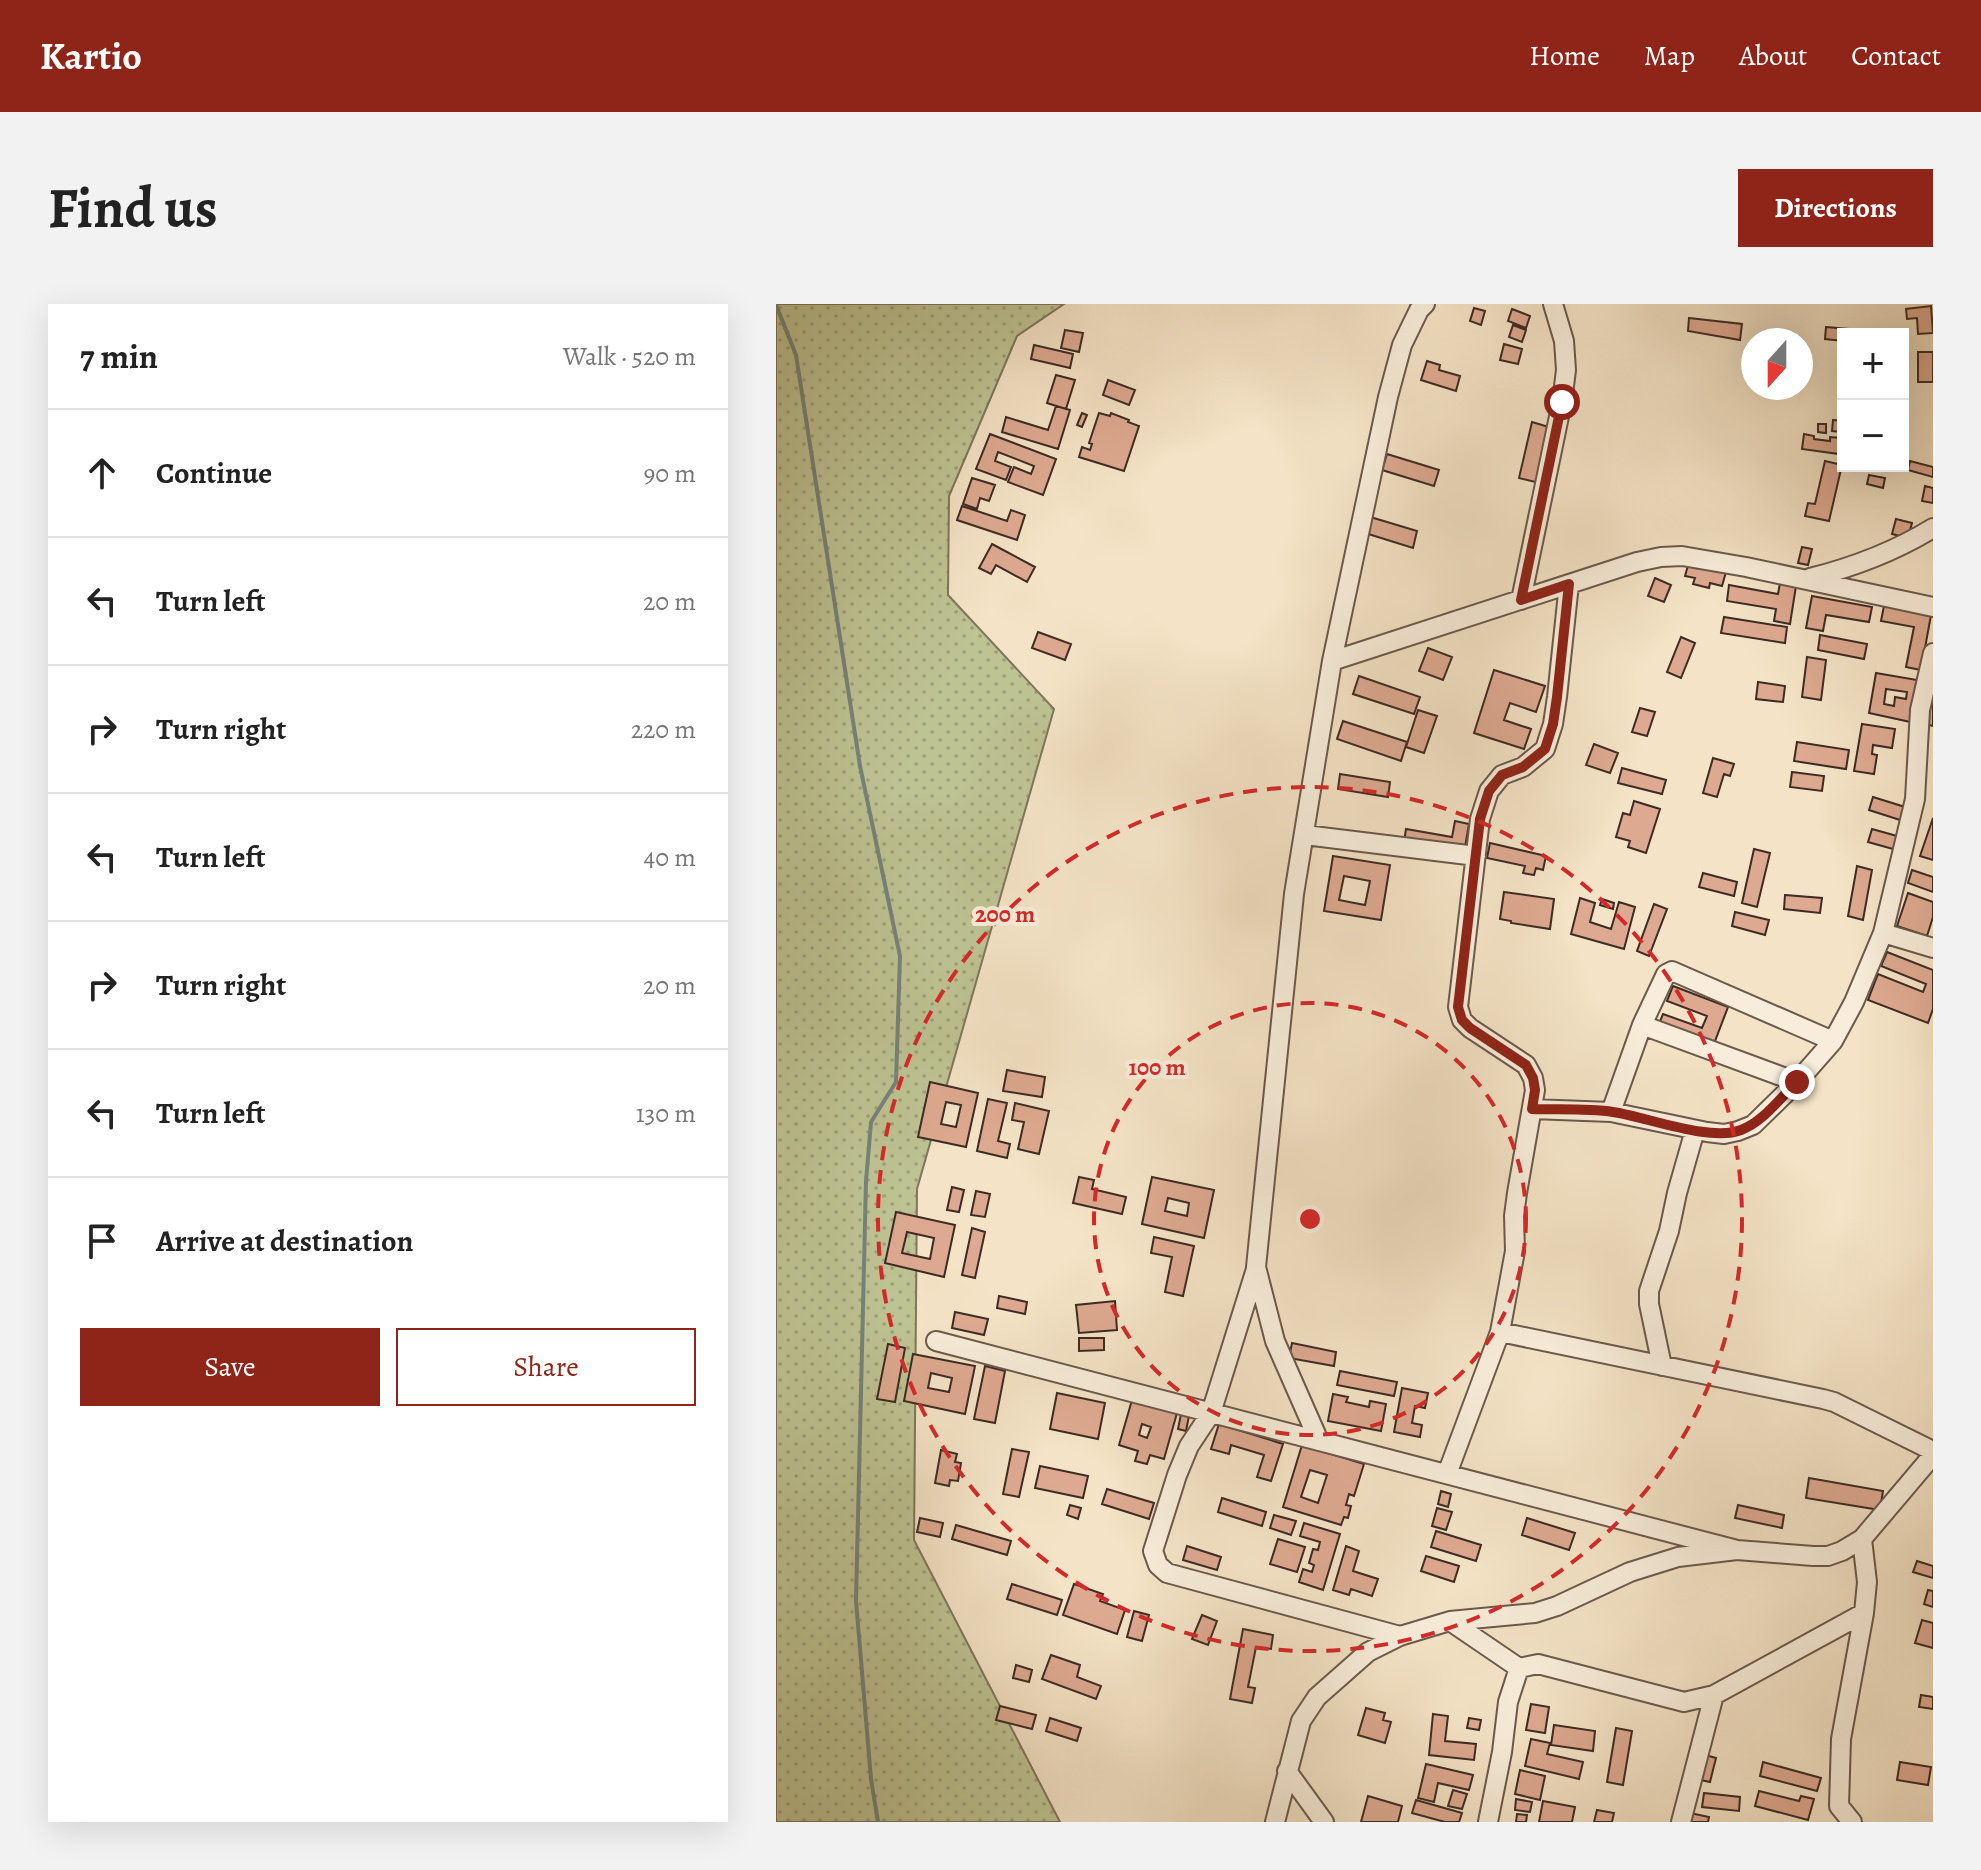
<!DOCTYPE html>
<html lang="en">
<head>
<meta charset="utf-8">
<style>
  :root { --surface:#fff; --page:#f2f2f2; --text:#222; --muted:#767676; --line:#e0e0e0; --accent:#8f2418 }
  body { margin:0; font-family:Alegreya,serif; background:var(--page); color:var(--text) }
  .controls { position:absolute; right:24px; top:24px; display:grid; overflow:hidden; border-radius:0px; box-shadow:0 8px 32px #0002 }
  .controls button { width:72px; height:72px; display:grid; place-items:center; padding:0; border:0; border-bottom:2px solid var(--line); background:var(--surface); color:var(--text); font:40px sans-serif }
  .compass { position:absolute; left:965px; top:24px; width:72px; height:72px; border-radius:50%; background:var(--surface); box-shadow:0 8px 32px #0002; rotate:201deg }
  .stop { position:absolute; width:24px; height:24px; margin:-18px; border:6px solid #8f2418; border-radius:50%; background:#fff }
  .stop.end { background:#8f2418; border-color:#fff; box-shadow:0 2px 8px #0008 }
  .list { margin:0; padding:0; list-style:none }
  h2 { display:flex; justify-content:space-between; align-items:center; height:104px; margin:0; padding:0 32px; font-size:34px }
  h2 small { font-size:26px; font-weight:400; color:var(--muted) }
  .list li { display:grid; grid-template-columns:52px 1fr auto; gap:24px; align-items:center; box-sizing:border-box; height:128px; padding:0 32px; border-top:2px solid var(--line) }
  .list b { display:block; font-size:30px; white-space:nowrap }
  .list em { font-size:26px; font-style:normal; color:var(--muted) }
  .actions { display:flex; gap:16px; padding:24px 32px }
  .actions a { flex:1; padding:18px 0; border:2px solid var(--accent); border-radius:0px; text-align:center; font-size:28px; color:var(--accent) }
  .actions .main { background:var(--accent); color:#fff }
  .icon { flex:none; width:44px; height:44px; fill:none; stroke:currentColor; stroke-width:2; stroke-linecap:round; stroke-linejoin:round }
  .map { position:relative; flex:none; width:1157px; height:1518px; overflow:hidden; border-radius:0px }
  header { display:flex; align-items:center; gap:48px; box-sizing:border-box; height:112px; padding:0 40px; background:var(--accent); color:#fff }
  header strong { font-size:38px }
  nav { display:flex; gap:44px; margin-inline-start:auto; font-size:28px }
  .intro { display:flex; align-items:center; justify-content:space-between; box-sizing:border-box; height:192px; padding:0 48px }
  h1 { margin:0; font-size:56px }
  .button { padding:20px 36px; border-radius:0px; background:var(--accent); color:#fff; font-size:28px; font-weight:700 }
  main { display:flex; gap:48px; padding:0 48px }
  aside { flex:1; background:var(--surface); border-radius:0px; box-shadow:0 8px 32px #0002 }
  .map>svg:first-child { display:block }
  .grass { fill:url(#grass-dots); stroke:#7e775c; stroke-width:2 }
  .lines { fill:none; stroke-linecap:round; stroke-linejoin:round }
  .stream { stroke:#76837a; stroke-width:4 }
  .building { fill:#dda990; stroke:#3d2b24; stroke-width:2; fill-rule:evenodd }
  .minor-casing { stroke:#6b594c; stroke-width:22 }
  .minor { stroke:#f8edda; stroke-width:18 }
  .route { stroke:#8f2418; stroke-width:10 }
  .ring { fill:none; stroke:#d62828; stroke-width:4; stroke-dasharray:14 10 }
  .centre { fill:#d62828; stroke:#f8edda; stroke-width:4 }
  .ring-label { font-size:24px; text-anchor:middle; font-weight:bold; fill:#d62828; stroke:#f8edda; stroke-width:8; stroke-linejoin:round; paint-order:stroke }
</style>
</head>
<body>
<header>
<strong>Kartio</strong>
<nav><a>Home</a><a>Map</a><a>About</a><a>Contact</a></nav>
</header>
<div class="intro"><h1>Find us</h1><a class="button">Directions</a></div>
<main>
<aside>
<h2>7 min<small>Walk · 520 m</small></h2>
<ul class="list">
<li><svg class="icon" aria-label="ahead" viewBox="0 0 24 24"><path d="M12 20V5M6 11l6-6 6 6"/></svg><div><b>Continue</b></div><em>90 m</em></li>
<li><svg class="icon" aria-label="left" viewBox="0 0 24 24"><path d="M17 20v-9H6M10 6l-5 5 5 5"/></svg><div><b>Turn left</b></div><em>20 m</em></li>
<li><svg class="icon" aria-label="right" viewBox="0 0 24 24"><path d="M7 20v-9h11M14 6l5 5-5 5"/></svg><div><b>Turn right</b></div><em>220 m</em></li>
<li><svg class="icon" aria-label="left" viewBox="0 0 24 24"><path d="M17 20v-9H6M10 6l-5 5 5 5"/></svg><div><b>Turn left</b></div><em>40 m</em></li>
<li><svg class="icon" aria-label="right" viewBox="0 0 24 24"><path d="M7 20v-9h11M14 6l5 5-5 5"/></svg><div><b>Turn right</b></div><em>20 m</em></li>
<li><svg class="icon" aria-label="left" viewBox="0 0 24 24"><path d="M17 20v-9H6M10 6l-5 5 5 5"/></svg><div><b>Turn left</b></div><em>130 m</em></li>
<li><svg class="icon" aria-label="arrive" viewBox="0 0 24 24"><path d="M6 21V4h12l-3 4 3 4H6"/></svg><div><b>Arrive at destination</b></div></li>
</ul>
<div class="actions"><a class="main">Save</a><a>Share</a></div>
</aside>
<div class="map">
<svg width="1157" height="1518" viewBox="0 0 1157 1518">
  <defs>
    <pattern id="grass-dots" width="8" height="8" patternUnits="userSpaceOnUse" patternTransform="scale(2)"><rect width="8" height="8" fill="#bec393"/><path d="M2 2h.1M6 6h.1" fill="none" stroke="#9c9f78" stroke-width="1.8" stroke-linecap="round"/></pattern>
  </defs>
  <rect width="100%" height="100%" fill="#f4e3c6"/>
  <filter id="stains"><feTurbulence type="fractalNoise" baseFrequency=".0025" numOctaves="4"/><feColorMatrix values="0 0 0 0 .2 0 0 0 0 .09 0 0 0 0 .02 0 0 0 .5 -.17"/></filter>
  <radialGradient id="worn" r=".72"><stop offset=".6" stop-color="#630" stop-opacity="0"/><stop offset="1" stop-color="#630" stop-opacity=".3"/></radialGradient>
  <path class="grass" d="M0 0H288L241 32 173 192 172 291 278 405 141 885 138 1236 284 1518H0Z"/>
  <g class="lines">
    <path class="stream" d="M0 1 20 51 84 462 124 652 120 778 95 818 90 877 80 1297 95 1475 102 1518"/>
  </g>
  <path class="building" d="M1155 2 1157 29 1142 30 1141 14 1131 15 1130 5Z
    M698 4 709 7 705 21 694 17Z
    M736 5 754 12 750 24 732 17Z
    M913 14 966 20 964 36 912 27Z
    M737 21 750 26 746 38 733 33Z
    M1050 23 1084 26 1083 30H1067V37L1049 35Z
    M289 26 307 29 303 48 285 44Z
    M728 40 746 45 742 60 724 56Z
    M258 41 297 50 294 64 255 55Z
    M1142 48H1157V78H1142Z
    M651 57 664 61 663 66 684 72 680 87 645 76Z
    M280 71 299 76 290 105 271 99Z
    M332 76 359 86 353 101 327 91Z
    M280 102 294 106 282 145 226 128 230 113 272 126Z
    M306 109 311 111 306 123 301 121Z
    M323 109 334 112 335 109 353 116 352 118 363 122 348 167 303 153 306 143 314 146 316 140 313 139Z
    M1057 116 1067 117 1065 128 1056 127Z
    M756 118 776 124 764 179 743 174Z
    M1042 120H1050V129L1042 128Z
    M214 130 280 155 267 191 232 178 238 163 255 170 258 162 222 148 219 157 235 163 230 176 200 165Z
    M1028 130 1038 132V135L1054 137V133L1065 134 1063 150 1026 145Z
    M611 150 663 166 658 182 606 166Z
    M1049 157 1066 161 1053 217 1029 212 1032 199 1039 200Z
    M1134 157 1157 163V173L1132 166Z
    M1093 171 1109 174 1107 184 1091 180Z
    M196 174 219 181 213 197 204 194 201 205 187 200Z
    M1149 182 1157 184V199L1146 197Z
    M186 202 231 217 235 206 249 211 241 236 181 216Z
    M591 212 641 227 637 244 586 228Z
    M1120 215 1136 219 1132 234 1116 230Z
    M216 240 259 263 251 278 220 261 215 270 203 264Z
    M1026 243 1036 245 1032 261 1022 259Z
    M913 258 950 268 946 282 934 279 933 284 917 280 919 274 909 272Z
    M879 274 895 281 888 298 872 292Z
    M1004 279 1020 282 1014 320 998 317 1000 305 951 297 953 281 1002 290Z
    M1036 292 1096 303 1093 318 1050 311 1047 327 1030 324Z
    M1108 302 1155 311 1145 366 1130 363 1138 323 1105 317Z
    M948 313 1011 323 1009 339 945 329Z
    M262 328 295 340 289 356 256 344Z
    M1044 331 1091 340 1088 355 1042 346Z
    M905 333 919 339 905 374 891 368Z
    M652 344 676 353 667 376 643 367Z
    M1031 353 1050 356 1045 396 1026 393Z
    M718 366 769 382 760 408 734 399 728 416 755 425 748 445 698 429Z
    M1100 369 1147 377 1139 419 1093 409ZM1110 385 1131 388 1130 395 1119 393 1118 402 1108 400Z
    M583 372 644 393 638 410 577 390Z
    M982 378 1009 382 1007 398 980 395Z
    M1157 392V422L1150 420Z
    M864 404 879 408 871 432 856 428Z
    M642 406 661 412 648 449 630 443Z
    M567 417 631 438 625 457 561 435Z
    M1086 420 1119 425 1116 444 1097 441 1096 450 1101 451 1098 470 1078 467Z
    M1021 438 1073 446 1070 465 1018 457Z
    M818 440 842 449 834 469 810 461Z
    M937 454 958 460 954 472 948 470 941 493 927 489Z
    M846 464 890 476 886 490 842 479Z
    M1016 468 1048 472 1046 487 1014 483Z
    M564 470 614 478 612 493 562 485Z
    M1097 493 1129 503 1124 516 1093 506Z
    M858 497 884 505 870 549 852 543 854 537 840 533 847 509 854 511Z
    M1157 514V556L1144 552Z
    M679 517 693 520 688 549 628 538 630 525 676 533Z
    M1096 525 1121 532 1117 545 1092 538Z
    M714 539 770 552 767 566 760 564 758 571 747 569 749 562 711 554Z
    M978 545 994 549 981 603 966 599Z
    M557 552 614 561 605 616 548 607ZM568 572 594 577 589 601 563 596Z
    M1081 562 1096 566 1087 616 1072 612Z
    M1136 566 1157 573V588L1132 579Z
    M927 569 961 578 958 592 923 583Z
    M728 588 778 595 774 625 735 619V617L724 615Z
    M1132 589 1157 598V613L1151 632 1121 622Z
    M1009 591 1046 594 1044 609 1008 605Z
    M804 594 819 599 814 618 835 625 843 598 859 603 848 645 795 630Z
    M826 595 838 599 837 605 824 601Z
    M878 600 891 605 873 652 861 647Z
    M959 608 993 616 989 631 956 622Z
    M1111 648 1157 666V705L1152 719 1092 696 1102 670 1147 688 1150 680 1105 662Z
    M897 682 952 703 936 745 881 725 887 710 926 724 931 712 891 697Z
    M231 766 269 773 266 793 227 787Z
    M154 778 202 789 190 843 142 833ZM170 798 185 801 180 823 165 820Z
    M212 795 231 799 222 837 234 840 231 854 201 847Z
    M239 799 273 807 263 850 242 845 248 818 236 816Z
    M303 873 318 876 316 885 350 893 346 910 297 899Z
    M376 873 438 886 428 934 366 920ZM392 894 413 899 411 912 389 907Z
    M176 883 188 886 183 908 171 906Z
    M200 887 214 890 209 913 195 911Z
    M120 908 179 921 168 973 109 959ZM131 928 158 934 154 955 126 949Z
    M196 924 209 928 199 974 186 971Z
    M378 933 418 942 407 992 389 988 396 953 375 949Z
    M223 992 251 998 249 1010 221 1004Z
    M339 997 341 1026 303 1029 300 1001Z
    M179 1008 212 1015 208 1031 176 1024Z
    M303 1034H328V1046L303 1047Z
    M516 1039 560 1048 558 1062 513 1054Z
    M112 1040 129 1044 119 1098 101 1095Z
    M137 1050 199 1062 189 1110 128 1097ZM155 1069 176 1074 173 1088 152 1084Z
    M209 1062 229 1067 219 1119 198 1115Z
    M564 1067 621 1078 618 1092 561 1081Z
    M626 1084 652 1089 649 1104 639 1102 636 1119 646 1121 644 1133 618 1128Z
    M281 1089 329 1099 322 1135 274 1125Z
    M557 1090 572 1093 570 1098 593 1103 594 1097 610 1100 605 1127 552 1117Z
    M356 1096 401 1109 388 1155 374 1151 371 1160 359 1157 362 1147 343 1141ZM366 1120 375 1123 371 1134 363 1131Z
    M405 1110 413 1112 410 1127 402 1125Z
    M443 1120 507 1140 495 1177 481 1173 488 1151 455 1141 453 1150 435 1145Z
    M526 1141 588 1160 578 1192 573 1190 570 1201 575 1202 572 1214 568 1213 565 1221 507 1203ZM534 1166 551 1171 542 1199 525 1193Z
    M236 1145 253 1148 243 1193 227 1190Z
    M165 1146 181 1150 179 1158 185 1159 182 1177 174 1176 173 1182 159 1179Z
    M264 1162 312 1172 307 1194 259 1184Z
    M1033 1174 1107 1187 1104 1206 1030 1194Z
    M331 1185 378 1199 373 1215 326 1200Z
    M665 1187 675 1190 672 1203 662 1200Z
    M446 1194 490 1208 486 1222 442 1208Z
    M294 1201 305 1204 302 1215 291 1211Z
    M962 1201 1008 1211 1006 1224 959 1214Z
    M661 1204 676 1208 670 1226 656 1222Z
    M498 1211 520 1217 515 1231 494 1224Z
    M144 1214 167 1219 164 1233 141 1228Z
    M751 1214 799 1229 793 1246 746 1231Z
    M528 1219 564 1230 547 1286 523 1278 527 1265 536 1268 538 1261 533 1259 537 1245 542 1246 544 1238 524 1232Z
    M180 1221 235 1237 231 1251 176 1235Z
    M660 1227 705 1241 700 1257 655 1243Z
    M502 1235 529 1243 521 1268 494 1260Z
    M411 1242 445 1253 441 1266 407 1256Z
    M570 1242 583 1247 577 1267 602 1275 596 1292 575 1285 573 1291 557 1286Z
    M650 1252 683 1262 678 1278 645 1267Z
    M1141 1257 1157 1262V1274L1137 1268Z
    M236 1280 286 1296 281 1311 231 1295Z
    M298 1280 327 1290 324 1297 349 1306 341 1330 287 1311Z
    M1152 1286 1157 1287V1303L1148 1300Z
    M358 1307 373 1311 366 1337 351 1333Z
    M426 1311 441 1317 432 1341 416 1335Z
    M1146 1316 1157 1319V1344L1139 1339Z
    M467 1325 497 1331 495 1345 480 1343 472 1383 479 1384 476 1399 454 1395Z
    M275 1351 304 1361 301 1373 325 1382 320 1395 266 1375Z
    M240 1361 256 1366 253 1378 237 1374Z
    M1145 1391 1157 1393V1405L1143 1403Z
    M755 1400 773 1403 769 1429 750 1426Z
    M224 1402 260 1411 256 1425 220 1416Z
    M590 1404 609 1409 607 1416 615 1418 609 1439 582 1431Z
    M657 1410 672 1412 669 1437 700 1440 698 1456 653 1451Z
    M274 1414 305 1424 301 1437 270 1427Z
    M693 1414 705 1416 703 1426 691 1424Z
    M778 1421 819 1427 817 1447 775 1441Z
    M840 1424 856 1427 847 1481 831 1478Z
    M755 1435 774 1439 771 1450 807 1458 803 1475 749 1462Z
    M926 1450 940 1454 934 1478 920 1475Z
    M987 1458 1045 1474 1041 1487 984 1472Z
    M1124 1458 1155 1463 1152 1481 1121 1476Z
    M650 1460 697 1471 693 1486 662 1479 658 1498 642 1494Z
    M744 1466 769 1472 764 1496 739 1490Z
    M677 1486 691 1490 686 1505 672 1502Z
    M983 1487 1023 1497 1025 1492 1038 1495 1032 1516 979 1502Z
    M928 1489 964 1493 963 1507 926 1503Z
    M592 1492 626 1502 622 1518H585Z
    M740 1495 756 1498 754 1508 739 1506Z
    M640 1496 686 1509 683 1518H669L636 1509Z
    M767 1497 799 1503 796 1518H763Z
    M821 1506 838 1509 836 1518H818Z
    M914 1509 933 1513 932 1518H912Z
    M741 1510 751 1511 750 1518H740Z"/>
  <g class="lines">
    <defs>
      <path id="minor" d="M1034 274C1078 263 1118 248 1157 224
        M745 296 786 98 790 66 788 37 777 0
        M556 357 861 258 885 253 906 252 970 263 1157 303
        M529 531 700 552
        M1107 629 1157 644
        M866 721 1021 778
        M756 805 835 808 931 828 948 830 962 827 977 821 1021 778 1057 737 1078 698 1107 629 1139 495 1144 406 1157 349
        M835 808 866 721 890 670 896 667 1057 737
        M480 965 435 1109 413 1142 401 1171 377 1247 382 1261 391 1269 624 1332
        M724 1028 1047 1095 1058 1098 1157 1147
        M160 1037 961 1246
        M886 1062 873 1000V987L893 927 901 889 919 826
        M543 1137 499 1037 480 963 518 590 556 357 612 93 626 41 643 6 649 0
        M671 1170 724 1028 739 947 738 912 741 889 759 786 757 774 750 761 694 724 686 716 682 703 704 515 713 487 726 471 747 463 769 445 777 420 781 393 793 280
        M674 1317 743 1364 762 1360 908 1398 938 1391 1088 1309
        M511 1467 548 1518
        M499 1518 525 1417 541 1393 592 1348 624 1332 674 1317 759 1309 781 1302 854 1268 902 1253 961 1246 1037 1252H1052L1066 1247 1086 1235 1157 1151
        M712 1518 726 1448 732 1398 743 1364
        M905 1518 938 1391
        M1076 1518 1063 1502 1065 1435 1088 1309 1091 1278 1086 1235"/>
    </defs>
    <use href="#minor" class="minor-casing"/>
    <use href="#minor" class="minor"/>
  </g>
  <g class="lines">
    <path class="route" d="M786 98 745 296 793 280 781 393 777 420 769 445 747 463 726 471 713 487 704 515 682 703 686 716 694 724 750 761 757 774 759 786 756 805C782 806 811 804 837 808 871 813 934 838 965 826 987 818 1004 794 1021 778"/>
  </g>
  <g class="ring">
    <circle cx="534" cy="915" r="216"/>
    <circle cx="534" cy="915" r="432"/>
  </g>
  <circle cx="534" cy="915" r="12" class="centre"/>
  <g class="ring-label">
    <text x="229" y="618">200 m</text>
    <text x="381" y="771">100 m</text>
  </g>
  <rect width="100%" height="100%" filter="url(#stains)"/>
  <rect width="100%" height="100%" fill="url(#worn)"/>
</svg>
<div class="controls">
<button>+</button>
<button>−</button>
</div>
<svg class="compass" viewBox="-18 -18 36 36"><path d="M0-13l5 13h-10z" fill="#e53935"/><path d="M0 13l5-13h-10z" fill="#767676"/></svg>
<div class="stop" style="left:786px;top:98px"></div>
<div class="stop end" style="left:1021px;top:778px"></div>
</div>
</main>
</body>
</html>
